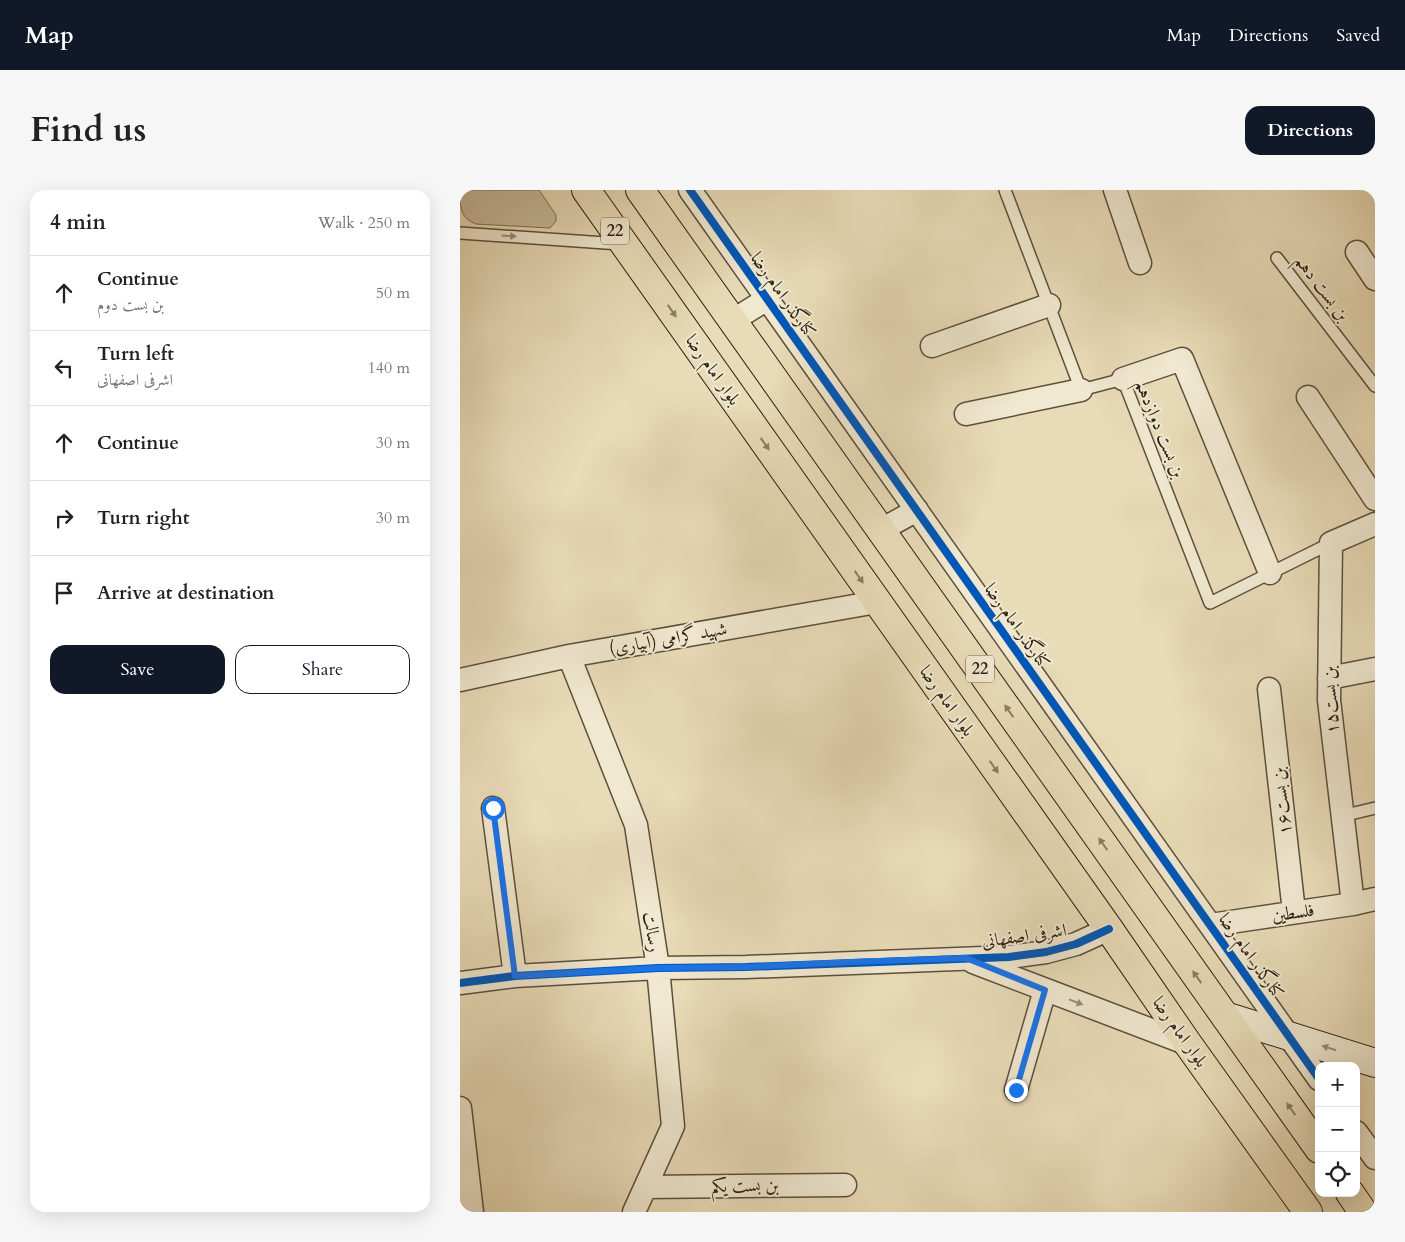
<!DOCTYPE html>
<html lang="en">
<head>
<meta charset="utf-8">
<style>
  :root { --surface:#fff; --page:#f6f6f6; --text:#222; --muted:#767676; --line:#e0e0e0; --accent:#111827 }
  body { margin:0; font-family:Cardo,Amiri,serif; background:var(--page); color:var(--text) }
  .controls { position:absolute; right:15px; bottom:15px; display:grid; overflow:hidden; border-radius:10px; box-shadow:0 5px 20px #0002 }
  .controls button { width:45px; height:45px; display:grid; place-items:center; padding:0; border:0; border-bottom:1px solid var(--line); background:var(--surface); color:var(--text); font:25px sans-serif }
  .stop { position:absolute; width:15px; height:15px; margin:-11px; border:4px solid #1a73e8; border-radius:50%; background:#fff }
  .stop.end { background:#1a73e8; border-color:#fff; box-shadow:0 1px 5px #0008 }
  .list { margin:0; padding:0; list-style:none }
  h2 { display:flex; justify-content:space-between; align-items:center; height:65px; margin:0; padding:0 20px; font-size:21px }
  h2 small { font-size:16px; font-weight:400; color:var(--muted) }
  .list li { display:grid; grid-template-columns:32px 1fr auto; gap:15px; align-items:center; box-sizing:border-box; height:75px; padding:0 20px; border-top:1px solid var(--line) }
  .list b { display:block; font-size:19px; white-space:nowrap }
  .list p { margin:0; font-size:16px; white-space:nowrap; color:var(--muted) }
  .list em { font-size:16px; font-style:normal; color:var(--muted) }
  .actions { display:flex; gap:10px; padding:15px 20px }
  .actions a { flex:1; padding:11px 0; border:1px solid var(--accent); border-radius:15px; text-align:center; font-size:18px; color:var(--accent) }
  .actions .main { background:var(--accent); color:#fff }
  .icon { flex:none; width:28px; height:28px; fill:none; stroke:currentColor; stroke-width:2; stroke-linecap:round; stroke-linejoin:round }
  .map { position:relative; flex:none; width:915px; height:1022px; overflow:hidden; border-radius:15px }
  header { display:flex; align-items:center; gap:30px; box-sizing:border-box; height:70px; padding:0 25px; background:var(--accent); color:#fff }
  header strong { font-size:24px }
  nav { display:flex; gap:28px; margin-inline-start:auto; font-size:18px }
  .intro { display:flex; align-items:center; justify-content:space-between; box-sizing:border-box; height:120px; padding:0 30px }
  h1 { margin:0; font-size:35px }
  .button { padding:12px 22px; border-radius:15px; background:var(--accent); color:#fff; font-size:18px; font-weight:700 }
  main { display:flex; gap:30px; padding:0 30px }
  aside { flex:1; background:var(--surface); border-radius:15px; box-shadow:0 5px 20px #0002 }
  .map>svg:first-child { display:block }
  .green { fill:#c8bb9b; stroke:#7a6e57 }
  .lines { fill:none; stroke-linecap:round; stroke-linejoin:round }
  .lane-casing { stroke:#5c503c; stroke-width:14 }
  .street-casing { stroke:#5c503c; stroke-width:25 }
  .secondary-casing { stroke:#2d2113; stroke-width:30 }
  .highway-casing { stroke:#2d2113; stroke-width:30 }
  .lane { stroke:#f0e8d0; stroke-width:11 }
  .street { stroke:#f0e8d0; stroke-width:22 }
  .secondary { stroke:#f0e8d0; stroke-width:28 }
  .highway { stroke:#e8dbb7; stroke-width:28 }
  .cycleway-casing { stroke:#f0e8d0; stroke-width:11 }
  .cycleway { stroke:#0057b8; stroke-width:8 }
  .oneway { fill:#988e7b }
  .oneway2 { fill:#8a7e65 }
  .route { stroke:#1a73e8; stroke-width:6 }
  .labels { text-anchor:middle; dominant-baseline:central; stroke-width:4; stroke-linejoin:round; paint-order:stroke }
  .shield { fill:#f0e8d0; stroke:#685d4c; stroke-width:1 }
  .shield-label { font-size:16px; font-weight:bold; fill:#2d2113 }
  .street-label { font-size:18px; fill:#2d2113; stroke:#f0e8d0 }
</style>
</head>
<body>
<header>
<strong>Map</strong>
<nav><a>Map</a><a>Directions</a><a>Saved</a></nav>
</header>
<div class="intro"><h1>Find us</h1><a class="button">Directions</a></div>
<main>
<aside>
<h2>4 min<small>Walk · 250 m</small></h2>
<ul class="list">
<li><svg class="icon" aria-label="ahead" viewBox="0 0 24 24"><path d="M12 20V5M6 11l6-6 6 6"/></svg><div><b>Continue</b><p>بن بست دوم</p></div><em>50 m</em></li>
<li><svg class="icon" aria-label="left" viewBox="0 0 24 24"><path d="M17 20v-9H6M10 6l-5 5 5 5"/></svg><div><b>Turn left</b><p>اشرفی اصفهانی</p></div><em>140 m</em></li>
<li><svg class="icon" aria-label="ahead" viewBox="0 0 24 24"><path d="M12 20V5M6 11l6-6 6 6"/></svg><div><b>Continue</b></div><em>30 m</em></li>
<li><svg class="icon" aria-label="right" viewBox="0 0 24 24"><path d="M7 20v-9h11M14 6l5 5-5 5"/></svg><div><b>Turn right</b></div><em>30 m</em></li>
<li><svg class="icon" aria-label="arrive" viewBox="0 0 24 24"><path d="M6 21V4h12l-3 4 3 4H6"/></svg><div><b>Arrive at destination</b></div></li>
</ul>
<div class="actions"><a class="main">Save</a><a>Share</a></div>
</aside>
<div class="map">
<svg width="915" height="1022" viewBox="0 0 915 1022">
  <rect width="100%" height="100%" fill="#e8dbb7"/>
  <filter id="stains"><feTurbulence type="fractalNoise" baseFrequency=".004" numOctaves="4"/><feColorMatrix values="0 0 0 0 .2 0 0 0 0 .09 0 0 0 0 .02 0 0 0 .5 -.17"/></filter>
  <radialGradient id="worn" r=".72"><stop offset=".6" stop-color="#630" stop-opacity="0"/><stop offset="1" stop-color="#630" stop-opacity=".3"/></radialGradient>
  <path class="green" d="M0 0H79L96 25V31L90 38 16 34C0 28 0 17 0 0Z"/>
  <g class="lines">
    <defs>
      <path id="lane" d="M545 0 621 200 663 189 750 413 871 353
        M0 43 160 54
        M817 68 915 196
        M882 626 915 618"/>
      <path id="street" d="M230 0 859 889
        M655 0 680 73
        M897 62 915 89
        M272 131 307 109
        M472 156 589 115
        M663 189 722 169 810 383
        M848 207 915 309
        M506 224 621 200
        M421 340 457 320
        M109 466 176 635 198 778 213 936 174 1022
        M869 488 915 479
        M0 490 109 466 417 412
        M809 499 834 722
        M33 618 55 786
        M893 714 869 510 871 353 915 334
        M750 735 893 714 915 709
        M513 772 728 854
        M0 793 55 786 198 778 286 777 549 767 586 762 616 754 649 739
        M556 900 585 800
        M0 918 12 1022
        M896 942 915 968
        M186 997 385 995"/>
      <path id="secondary" d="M765 826 915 873"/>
      <path id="highway" d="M126 0 649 739 728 854 848 1022
        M180 0 859 959
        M890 1003 903 1022"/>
    </defs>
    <use href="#lane" class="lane-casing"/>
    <use href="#street" class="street-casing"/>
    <use href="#secondary" class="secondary-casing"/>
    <use href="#highway" class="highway-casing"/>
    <use href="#lane" class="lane"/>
    <use href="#street" class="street"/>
    <use href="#secondary" class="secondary"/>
    <use href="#highway" class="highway"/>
    <defs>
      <path id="cycleway" d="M230 0 859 889
        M0 793 55 786 198 778 286 777 549 767 586 762 616 754 649 739"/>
    </defs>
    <use href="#cycleway" class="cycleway-casing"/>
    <use href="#cycleway" class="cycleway"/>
  </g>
  <defs><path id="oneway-solid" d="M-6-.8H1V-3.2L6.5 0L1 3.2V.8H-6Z" transform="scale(1.25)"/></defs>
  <g class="oneway">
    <use href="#oneway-solid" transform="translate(49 46) rotate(4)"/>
    <use href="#oneway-solid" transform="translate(616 812) rotate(21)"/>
    <use href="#oneway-solid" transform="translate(869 858) rotate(-162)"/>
  </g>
  <g class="oneway2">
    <use href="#oneway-solid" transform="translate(212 121) rotate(55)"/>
    <use href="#oneway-solid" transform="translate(305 254) rotate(55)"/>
    <use href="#oneway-solid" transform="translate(399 387) rotate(55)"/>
    <use href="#oneway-solid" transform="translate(549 521) rotate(-125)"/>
    <use href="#oneway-solid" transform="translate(534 577) rotate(55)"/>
    <use href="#oneway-solid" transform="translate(643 654) rotate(-125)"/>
    <use href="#oneway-solid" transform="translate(737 787) rotate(-125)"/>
    <use href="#oneway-solid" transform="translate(831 919) rotate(-125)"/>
  </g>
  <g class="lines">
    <path class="route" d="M33 618 55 786 198 778 286 777 390 772 506 768 585 800 556 900"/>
  </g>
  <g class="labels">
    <g class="shield">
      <rect x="141" y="27.5" width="28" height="27" rx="4"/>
      <rect x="506" y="465.5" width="28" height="27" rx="4"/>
    </g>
    <g class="shield-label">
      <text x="155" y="41">22</text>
      <text x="520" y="479">22</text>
    </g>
    <g class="street-label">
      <text transform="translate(862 98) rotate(53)">بن بست دهم</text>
      <text transform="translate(323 105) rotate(55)">کنارگذر امام رضا</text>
      <text transform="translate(253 180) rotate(55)">بلوار امام رضا</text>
      <text transform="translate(700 239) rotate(68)">بن بست دوازدهم</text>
      <text transform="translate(557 436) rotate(55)">کنارگذر امام رضا</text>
      <text transform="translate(208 449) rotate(-10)">شهید گرامی (آبیاری)</text>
      <text transform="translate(871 510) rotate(-93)">بن بست۱۵</text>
      <text transform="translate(487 511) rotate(55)">بلوار امام رضا</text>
      <text transform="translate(822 611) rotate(-96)">بن بست۱۶</text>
      <text transform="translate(833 723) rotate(-8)">فلسطین</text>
      <text transform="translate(192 742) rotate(81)">رسالت</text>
      <text transform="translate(564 746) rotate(-8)">اشرفی اصفهانی</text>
      <text transform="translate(791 766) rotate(55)">کنارگذر امام رضا</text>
      <text transform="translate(720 842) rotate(55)">بلوار امام رضا</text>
      <text transform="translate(285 996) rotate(-1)">بن بست یکم</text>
    </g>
  </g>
  <rect width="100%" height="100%" filter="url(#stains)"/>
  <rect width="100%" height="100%" fill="url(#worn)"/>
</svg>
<div class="controls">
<button>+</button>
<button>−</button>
<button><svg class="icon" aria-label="locate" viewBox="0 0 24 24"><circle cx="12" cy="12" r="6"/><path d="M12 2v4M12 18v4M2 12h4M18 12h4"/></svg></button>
</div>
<div class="stop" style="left:33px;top:618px"></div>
<div class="stop end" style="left:556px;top:900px"></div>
</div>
</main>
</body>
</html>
